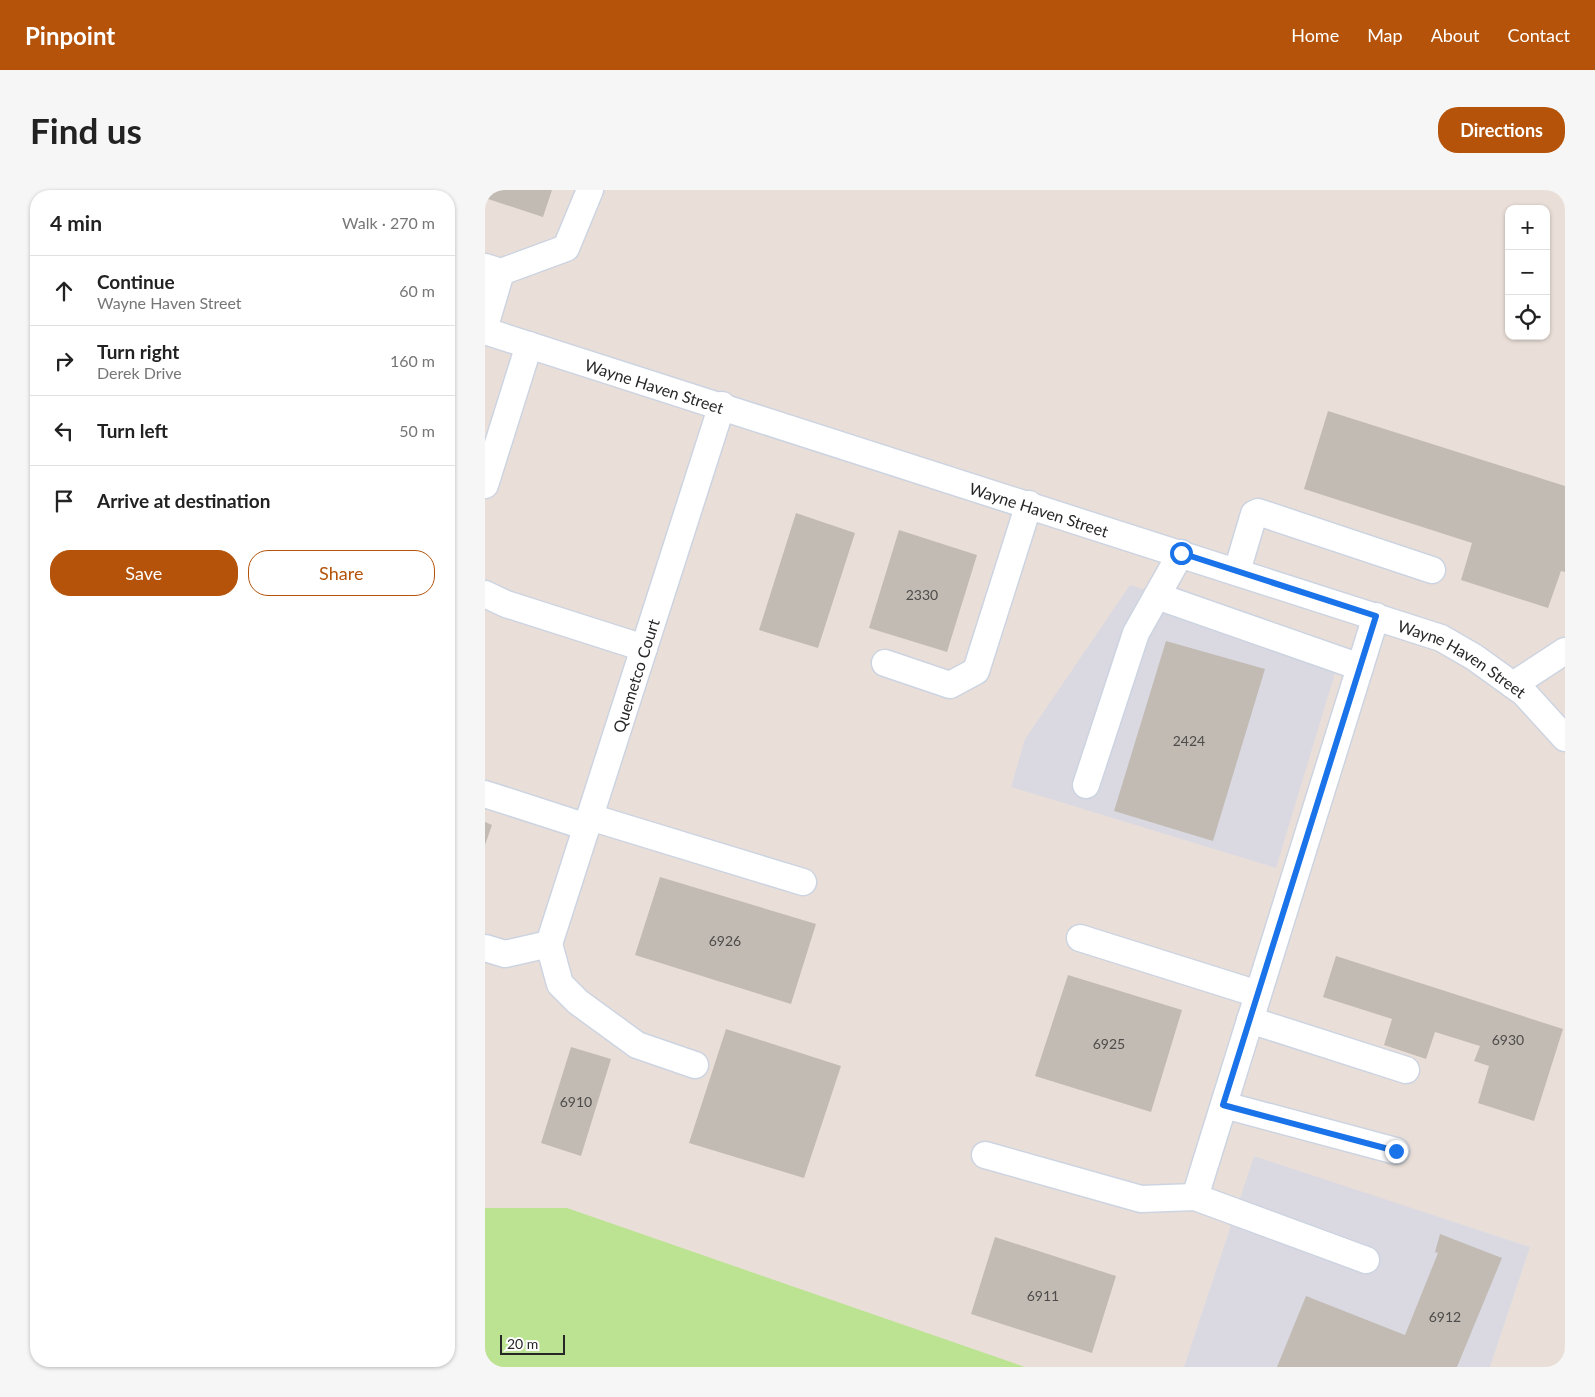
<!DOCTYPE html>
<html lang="en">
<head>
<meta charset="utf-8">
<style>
  :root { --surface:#fff; --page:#f6f6f6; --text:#222; --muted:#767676; --line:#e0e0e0; --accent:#b45309 }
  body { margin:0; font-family:Lato,sans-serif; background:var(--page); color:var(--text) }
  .controls { position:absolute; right:15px; top:15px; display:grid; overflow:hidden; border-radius:10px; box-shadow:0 1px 4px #0004 }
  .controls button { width:45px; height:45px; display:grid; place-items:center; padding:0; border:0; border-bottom:1px solid var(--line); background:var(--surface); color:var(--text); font:25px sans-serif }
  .scale { position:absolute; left:15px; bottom:12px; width:65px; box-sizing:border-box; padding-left:5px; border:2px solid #272727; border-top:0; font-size:14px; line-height:18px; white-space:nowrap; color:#272727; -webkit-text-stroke:4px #fff; paint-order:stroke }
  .stop { position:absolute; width:15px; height:15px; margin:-11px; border:4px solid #1a73e8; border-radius:50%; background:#fff }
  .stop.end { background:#1a73e8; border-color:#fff; box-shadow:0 1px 5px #0008 }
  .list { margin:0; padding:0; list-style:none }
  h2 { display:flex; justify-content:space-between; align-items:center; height:65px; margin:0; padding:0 20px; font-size:21px }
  h2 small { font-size:16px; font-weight:400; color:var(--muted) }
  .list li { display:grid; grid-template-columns:32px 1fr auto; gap:15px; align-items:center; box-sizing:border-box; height:70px; padding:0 20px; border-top:1px solid var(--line) }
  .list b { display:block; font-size:19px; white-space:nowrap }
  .list p { margin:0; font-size:16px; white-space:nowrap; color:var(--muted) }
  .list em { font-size:16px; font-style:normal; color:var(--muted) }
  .actions { display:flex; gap:10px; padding:15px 20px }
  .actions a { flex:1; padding:11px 0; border:1px solid var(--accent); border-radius:20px; text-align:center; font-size:18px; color:var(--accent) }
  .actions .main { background:var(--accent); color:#fff }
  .icon { flex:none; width:28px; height:28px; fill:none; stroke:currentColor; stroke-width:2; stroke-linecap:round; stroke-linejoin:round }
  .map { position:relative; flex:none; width:1080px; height:1177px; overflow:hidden; border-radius:20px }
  header { display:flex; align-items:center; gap:30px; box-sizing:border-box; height:70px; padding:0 25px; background:var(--accent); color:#fff }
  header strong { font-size:24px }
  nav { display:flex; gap:28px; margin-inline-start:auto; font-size:18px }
  .intro { display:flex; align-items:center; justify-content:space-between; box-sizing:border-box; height:120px; padding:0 30px }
  h1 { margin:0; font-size:35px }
  .button { padding:12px 22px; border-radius:20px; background:var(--accent); color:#fff; font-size:18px; font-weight:700 }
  main { display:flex; gap:30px; padding:0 30px }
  aside { flex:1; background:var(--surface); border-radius:20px; box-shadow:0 1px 4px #0004 }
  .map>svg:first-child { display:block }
  .industrial { fill:#dad9e2 }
  .green { fill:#bbe392 }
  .building { fill:#c2bbb4 }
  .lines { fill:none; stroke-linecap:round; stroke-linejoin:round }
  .minor-casing { stroke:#cdd4e1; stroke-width:29 }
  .minor { stroke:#fff; stroke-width:26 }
  .route { stroke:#1a73e8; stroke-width:6 }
  .labels { text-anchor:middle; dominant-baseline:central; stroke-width:4; stroke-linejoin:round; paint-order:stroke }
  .number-label { font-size:14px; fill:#4e4c4a }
  .street-label { font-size:16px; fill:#272727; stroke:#fff }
</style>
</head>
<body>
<header>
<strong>Pinpoint</strong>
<nav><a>Home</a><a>Map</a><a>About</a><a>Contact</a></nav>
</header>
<div class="intro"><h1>Find us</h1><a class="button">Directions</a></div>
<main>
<aside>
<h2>4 min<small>Walk · 270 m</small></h2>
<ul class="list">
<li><svg class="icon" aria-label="ahead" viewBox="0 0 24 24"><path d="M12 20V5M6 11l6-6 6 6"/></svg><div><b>Continue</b><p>Wayne Haven Street</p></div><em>60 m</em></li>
<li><svg class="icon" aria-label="right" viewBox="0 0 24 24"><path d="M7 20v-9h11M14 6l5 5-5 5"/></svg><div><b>Turn right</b><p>Derek Drive</p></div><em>160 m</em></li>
<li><svg class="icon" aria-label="left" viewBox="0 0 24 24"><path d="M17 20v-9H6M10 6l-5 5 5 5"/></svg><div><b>Turn left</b></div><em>50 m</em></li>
<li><svg class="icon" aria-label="arrive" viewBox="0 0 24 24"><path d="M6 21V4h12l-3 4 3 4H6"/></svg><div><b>Arrive at destination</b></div></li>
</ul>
<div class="actions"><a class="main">Save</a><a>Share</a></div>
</aside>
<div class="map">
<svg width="1080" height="1177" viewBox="0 0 1080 1177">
  <rect width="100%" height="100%" fill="#eadfd8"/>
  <path class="industrial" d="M645 395 857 460 791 678 526 597 540 549Z
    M769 966 1045 1057 1005 1177H699Z"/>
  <path class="green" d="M0 1018H82L540 1177H0Z"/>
  <path class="building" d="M0 0H67L58 27 0 8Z
    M843 221 1080 296V382L1076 381 1063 418 976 390 987 353 819 299Z
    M311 323 370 343 333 458 274 440Z
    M414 340 492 365 462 462 384 438Z
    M681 451 780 479 728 651 629 621Z
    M0 632 7 635 0 655Z
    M175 687 331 734 306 814 150 765Z
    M851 766 1078 839 1049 931 993 913 1004 876 989 871 995 856 950 842 941 869 899 855 907 829 838 807Z
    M583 785 697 820 666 922 550 886Z
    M241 839 356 876 319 988 204 953Z
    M86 857 126 869 96 966 56 953Z
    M955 1044 1017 1068 972 1177H792L821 1106 920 1145 953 1063 950 1062Z
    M510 1047 631 1086 607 1163 486 1124Z"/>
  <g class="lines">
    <defs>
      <g id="minor">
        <path d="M0 77 16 82 81 58 105 0"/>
        <path d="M0 136 16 82"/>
        <path id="s1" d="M0 141 956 448 989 467 1039 503 1080 548"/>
        <path d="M0 295 44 155"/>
        <path d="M752 381 769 324 773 322 947 380"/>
        <path d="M0 404 21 414 159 458"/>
        <path d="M672 406 875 477"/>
        <path d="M400 473 465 495 491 481 544 314"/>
        <path d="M1028 495 1080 461"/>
        <path d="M601 595 651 443 696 363"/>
        <path d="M0 604 102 637"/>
        <path d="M105 627 318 692"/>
        <path d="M595 748 773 804"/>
        <path id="s2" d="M64 754 237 215"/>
        <path d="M64 754 75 794 93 812 152 855 210 875"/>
        <path d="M0 758 20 764 64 754"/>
        <path d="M765 830 921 880"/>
        <path d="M739 915 911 961"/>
        <path d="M500 965 656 1009 710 1007 881 1070"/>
        <path d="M710 1007 891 426"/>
      </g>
    </defs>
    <use href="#minor" class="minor-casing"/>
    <use href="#minor" class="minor"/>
  </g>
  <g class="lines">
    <path class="route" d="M696 363 891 426 738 915 911 961"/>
  </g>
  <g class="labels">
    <g class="number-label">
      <text x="437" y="404">2330</text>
      <text x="704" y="550">2424</text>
      <text x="240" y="750">6926</text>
      <text x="1023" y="849">6930</text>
      <text x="624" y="853">6925</text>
      <text x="91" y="911">6910</text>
      <text x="558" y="1105">6911</text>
      <text x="960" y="1126">6912</text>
    </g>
    <g class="street-label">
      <text stroke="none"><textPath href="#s1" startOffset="178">Wayne Haven Street</textPath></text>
      <text stroke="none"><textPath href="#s1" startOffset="582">Wayne Haven Street</textPath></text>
      <text stroke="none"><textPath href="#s1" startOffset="1032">Wayne Haven Street</textPath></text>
      <text stroke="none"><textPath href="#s2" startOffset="282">Quemetco Court</textPath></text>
    </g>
  </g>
</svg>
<div class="controls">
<button>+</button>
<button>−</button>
<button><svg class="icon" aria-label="locate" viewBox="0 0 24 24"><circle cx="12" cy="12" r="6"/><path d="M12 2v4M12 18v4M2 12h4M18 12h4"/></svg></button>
</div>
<div class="scale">20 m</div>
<div class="stop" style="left:696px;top:363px"></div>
<div class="stop end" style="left:911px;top:961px"></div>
</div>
</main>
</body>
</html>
